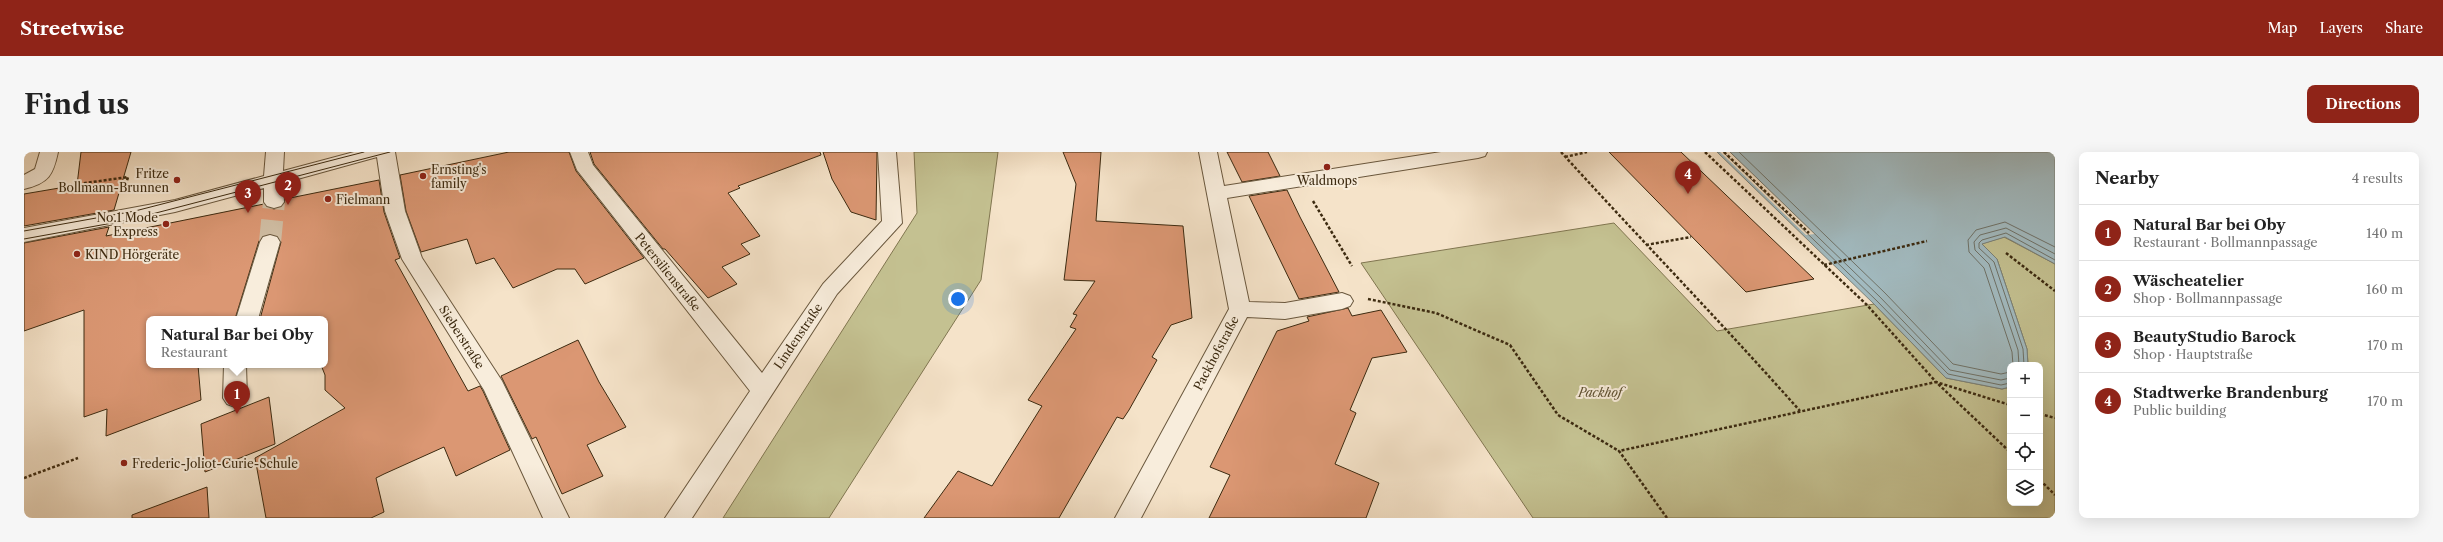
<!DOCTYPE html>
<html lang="en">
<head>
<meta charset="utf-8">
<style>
  :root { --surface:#fff; --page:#f6f6f6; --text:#222; --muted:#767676; --line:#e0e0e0; --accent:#8f2418 }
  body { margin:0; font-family:"Libre Caslon Text",serif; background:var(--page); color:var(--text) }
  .controls { position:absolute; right:12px; bottom:12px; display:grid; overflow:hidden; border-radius:8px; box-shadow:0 4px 16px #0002 }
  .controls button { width:36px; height:36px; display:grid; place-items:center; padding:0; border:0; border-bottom:1px solid var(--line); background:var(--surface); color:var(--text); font:20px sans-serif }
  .you { position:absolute; left:934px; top:147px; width:14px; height:14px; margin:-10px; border:3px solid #fff; border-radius:50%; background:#1a73e8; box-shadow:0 0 0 6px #1a73e833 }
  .badge { display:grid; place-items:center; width:26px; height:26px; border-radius:50%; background:var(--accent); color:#fff; font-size:13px; font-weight:700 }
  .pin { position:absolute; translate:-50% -33px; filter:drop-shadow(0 1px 2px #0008) }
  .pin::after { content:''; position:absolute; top:21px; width:14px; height:12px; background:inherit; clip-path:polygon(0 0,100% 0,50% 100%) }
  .popup { position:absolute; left:122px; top:164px; width:182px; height:52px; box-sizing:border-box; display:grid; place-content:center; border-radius:8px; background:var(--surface); filter:drop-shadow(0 1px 3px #0005); font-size:13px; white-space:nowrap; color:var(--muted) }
  .popup b { font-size:15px; color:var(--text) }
  .popup::after { content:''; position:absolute; left:50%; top:100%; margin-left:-8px; border:8px solid transparent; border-top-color:var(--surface) }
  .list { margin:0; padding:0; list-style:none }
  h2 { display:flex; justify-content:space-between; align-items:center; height:52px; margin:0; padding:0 16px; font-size:17px }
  h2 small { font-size:13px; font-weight:400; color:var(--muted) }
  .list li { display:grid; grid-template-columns:26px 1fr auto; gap:12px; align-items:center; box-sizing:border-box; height:56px; padding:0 16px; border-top:1px solid var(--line) }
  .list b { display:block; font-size:15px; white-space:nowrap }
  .list p { margin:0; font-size:13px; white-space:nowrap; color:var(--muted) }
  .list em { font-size:13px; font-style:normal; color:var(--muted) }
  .icon { flex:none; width:22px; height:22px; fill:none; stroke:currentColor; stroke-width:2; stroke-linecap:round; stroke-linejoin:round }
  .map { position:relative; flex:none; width:2031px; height:366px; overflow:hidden; border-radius:8px }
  header { display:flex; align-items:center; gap:24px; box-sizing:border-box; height:56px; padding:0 20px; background:var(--accent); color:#fff }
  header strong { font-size:19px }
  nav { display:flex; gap:22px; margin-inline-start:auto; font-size:14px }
  .intro { display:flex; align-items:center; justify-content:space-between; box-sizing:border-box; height:96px; padding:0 24px }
  h1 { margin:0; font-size:28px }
  .button { padding:10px 18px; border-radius:8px; background:var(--accent); color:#fff; font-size:14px; font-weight:700 }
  main { display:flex; gap:24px; padding:0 24px }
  aside { flex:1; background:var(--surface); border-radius:8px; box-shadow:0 4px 16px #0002 }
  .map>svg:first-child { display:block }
  .green { fill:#c4c191; stroke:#807650 }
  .water { fill:#a2bbc1; stroke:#79817a }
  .pier { fill:#f5e3c9 }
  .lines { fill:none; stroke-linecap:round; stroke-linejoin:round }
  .shore { stroke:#6f7268; stroke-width:1 }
  .building { fill:#db9773; stroke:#3c2a10 }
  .minor-tunnel { stroke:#d0bea4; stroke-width:22; stroke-dasharray:22 11; stroke-linecap:butt }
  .minor-casing { stroke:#6a583e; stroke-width:2 }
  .path { stroke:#3c2a10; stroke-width:2.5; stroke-dasharray:3 2; stroke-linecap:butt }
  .minor { fill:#f8eddc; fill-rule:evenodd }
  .tram { stroke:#3c2a10; stroke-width:1 }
  .poi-dot { fill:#8f2418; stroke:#f8eddc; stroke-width:1.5 }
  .labels { text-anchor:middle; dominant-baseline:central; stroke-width:4; stroke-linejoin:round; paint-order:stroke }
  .poi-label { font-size:12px; fill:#3c2a10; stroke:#f8eddc; text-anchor:start }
  .street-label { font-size:12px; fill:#3c2a10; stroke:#f8eddc }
  .park-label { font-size:12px; font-style:italic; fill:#5e5030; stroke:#f8eddc }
</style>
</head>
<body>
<header>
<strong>Streetwise</strong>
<nav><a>Map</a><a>Layers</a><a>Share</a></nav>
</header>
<div class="intro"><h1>Find us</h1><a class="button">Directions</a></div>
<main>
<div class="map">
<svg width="2031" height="366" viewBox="0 0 2031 366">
  <rect width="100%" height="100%" fill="#f5e3c9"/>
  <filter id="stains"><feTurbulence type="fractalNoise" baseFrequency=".005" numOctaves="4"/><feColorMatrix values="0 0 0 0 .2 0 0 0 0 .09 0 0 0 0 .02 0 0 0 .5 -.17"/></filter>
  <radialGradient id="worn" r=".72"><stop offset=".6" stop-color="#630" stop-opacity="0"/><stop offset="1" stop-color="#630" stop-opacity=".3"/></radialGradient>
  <path class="green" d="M890 0H974L957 128 805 366H699L893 61Z
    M1590 71 1693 179 1850 152 1922 226 1978 237 1986 235V351H2016V213H2004L2003 197 1973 107 1957 92 1980 85 2031 112V366H1509L1337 111Z"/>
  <path class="water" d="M1693 0H2031V112L1981 85 1958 92 1973 107 2003 197 2004 213H1986V235L1978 237 1922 226 1850 152Z"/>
  <path class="pier" d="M1696 0H1706L1791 82 1782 83Z"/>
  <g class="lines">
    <path class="shore" d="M1699 0 1853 149 1924 222 1977 233 1986 231
      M1706 0 1856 145 1926 218 1977 228 1986 226
      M1715 0 1861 141 1929 212 1977 222 1986 220
      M1989 213 1988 200 1960 116 1945 100 1944 88 1952 78 1981 70 2031 95
      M1995 213 1994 198 1965 112 1951 98 1950 90 1956 83 1982 76 2031 102
      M2000 213 1999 197 1970 110 1955 96V91L1958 88 1982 81 2031 108"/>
  </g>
  <path class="building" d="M57 0H107L90 58 0 74V42L53 33Z
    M485 0H545L552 19 620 106 561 132 551 117H533L489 136 470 106 452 112 443 87 397 100 382 59 376 23Z
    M566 0H796L797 3 714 34 716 36 704 41 736 84 717 92 726 102 698 115 713 132 684 146 641 97H639L570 12Z
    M799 0H853L852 68 827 60 808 27Z
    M1039 0H1077L1072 69 1159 74 1168 166 1147 173 1128 205 1133 208 1105 258 1099 267 1093 265 1035 366H900L934 319 968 334 1018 254 1004 248 1052 177 1046 175 1053 163 1049 162 1071 129 1040 128 1052 32Z
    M1203 0H1244L1256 24 1218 30Z
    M1585 0H1657L1790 127 1722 140Z
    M355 28 360 60 376 106 371 108 444 239 456 234 459 239 486 298 432 324 420 295 360 322 352 326 360 360 347 366H242L231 306 321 256 301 238V223L297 213H301V167H236L257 90 253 84 246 82 239 84 235 89 211 167H125V213H174L177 248 82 284 83 257 60 265V158L0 179V91L85 75 82 84 240 52 243 55 250 57 258 55 261 47Z
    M1263 38 1276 65 1315 140 1275 147 1225 44Z
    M1324 156 1328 164 1357 158 1383 200 1348 206 1326 258 1332 261 1311 312 1355 331 1342 366H1185L1206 323 1186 315 1253 179 1285 169 1283 165Z
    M554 188 575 230 602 275 563 293 579 324 538 342 512 285 508 287 477 224Z
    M245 245 251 292 181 320 177 272Z
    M183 335 185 366H108V363Z"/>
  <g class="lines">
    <path class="minor-tunnel" d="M246 90 250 50"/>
    <defs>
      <path id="minor" d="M16 0H34C29 23 25 31 0 37V23L11 17Z
        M242 0H260L259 19 330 0H371L381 59 398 106 478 229 545 366H519L460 238 378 107 361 59 353 5 259 31 260 50 257 54 250 56 243 54 240 50V36L151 60 0 90V76L151 48 240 24Z
        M546 0H564L569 13 738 221 799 132 858 69 854 0H872L878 71 813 142 668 366H641L726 239 553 18Z
        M1175 0H1193L1200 34 1417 0H1463L1461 4 1454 6 1203 46 1225 150 1261 151 1318 141 1326 144 1329 149 1326 154 1318 157 1261 167 1223 165 1117 366H1091L1205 157Z
        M246 83 253 85 256 90 234 167H212L236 90 239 85Z
        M200 213H222L223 246 219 252 211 255 203 252 199 246Z"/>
    </defs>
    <use href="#minor" class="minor-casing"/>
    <path class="path" d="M1537 0C1616 87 1698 171 1776 259
      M1681 0 1843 153 1912 230 1986 253
      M1700 0 1785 81
      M1541 5 1563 0
      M40 34 104 25 100 40
      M1289 49 1328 114
      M1622 93 1667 85
      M1982 101 2031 139
      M1800 113 1903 89
      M1344 147 1412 161 1486 193 1534 263 1595 299
      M2016 262 2031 266
      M0 326 54 306
      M2016 328 2031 343
      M1643 366 1595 299 1912 230 1986 300"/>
    <use href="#minor" class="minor"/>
    <path class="tram" d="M0 79 111 59 340 0
      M0 87 105 68 366 0"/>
  </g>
  <g class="poi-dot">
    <circle cx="1303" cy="15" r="4"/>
    <circle cx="399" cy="24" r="4"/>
    <circle cx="153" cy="28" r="4"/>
    <circle cx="304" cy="47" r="4"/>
    <circle cx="142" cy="72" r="4"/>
    <circle cx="53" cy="102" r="4"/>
    <circle cx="100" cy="311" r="4"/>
  </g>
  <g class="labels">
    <g class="poi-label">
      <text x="407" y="17">Ernsting's<tspan x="407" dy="14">family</tspan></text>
      <text x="145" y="21" text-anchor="end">Fritze<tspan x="145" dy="14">Bollmann-Brunnen</tspan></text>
      <text x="1303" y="28" text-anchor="middle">Waldmops</text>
      <text x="312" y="47">Fielmann</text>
      <text x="134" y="65" text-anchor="end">No.1 Mode<tspan x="134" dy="14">Express</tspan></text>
      <text x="61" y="102">KIND Hörgeräte</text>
      <text x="108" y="311">Frederic-Joliot-Curie-Schule</text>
    </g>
    <g class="street-label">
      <text transform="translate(644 120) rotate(51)">Petersilienstraße</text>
      <text transform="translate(774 184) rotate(-56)">Lindenstraße</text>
      <text transform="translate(438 185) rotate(57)">Sieberstraße</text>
      <text transform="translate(1192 201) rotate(-62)">Packhofstraße</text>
    </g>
    <g class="park-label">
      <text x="1576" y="240">Packhof</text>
    </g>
  </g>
  <rect width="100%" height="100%" filter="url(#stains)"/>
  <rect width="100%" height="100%" fill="url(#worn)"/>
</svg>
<div class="controls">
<button>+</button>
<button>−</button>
<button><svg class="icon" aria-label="locate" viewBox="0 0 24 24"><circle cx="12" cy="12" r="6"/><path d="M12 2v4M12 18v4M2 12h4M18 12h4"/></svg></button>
<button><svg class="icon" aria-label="layers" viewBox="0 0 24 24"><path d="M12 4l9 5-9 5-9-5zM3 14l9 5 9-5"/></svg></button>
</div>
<div class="you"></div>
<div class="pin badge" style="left:213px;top:262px">1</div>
<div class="popup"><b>Natural Bar bei Oby</b>Restaurant</div>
<div class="pin badge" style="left:264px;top:53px">2</div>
<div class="pin badge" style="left:224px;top:61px">3</div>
<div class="pin badge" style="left:1664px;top:42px">4</div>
</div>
<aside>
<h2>Nearby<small>4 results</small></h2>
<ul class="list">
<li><span class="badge">1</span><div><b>Natural Bar bei Oby</b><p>Restaurant · Bollmannpassage</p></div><em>140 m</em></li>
<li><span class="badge">2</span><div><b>Wäscheatelier</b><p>Shop · Bollmannpassage</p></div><em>160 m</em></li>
<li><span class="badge">3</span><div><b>BeautyStudio Barock</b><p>Shop · Hauptstraße</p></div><em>170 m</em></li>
<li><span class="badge">4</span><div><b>Stadtwerke Brandenburg</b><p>Public building</p></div><em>170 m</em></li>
</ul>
</aside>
</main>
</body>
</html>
